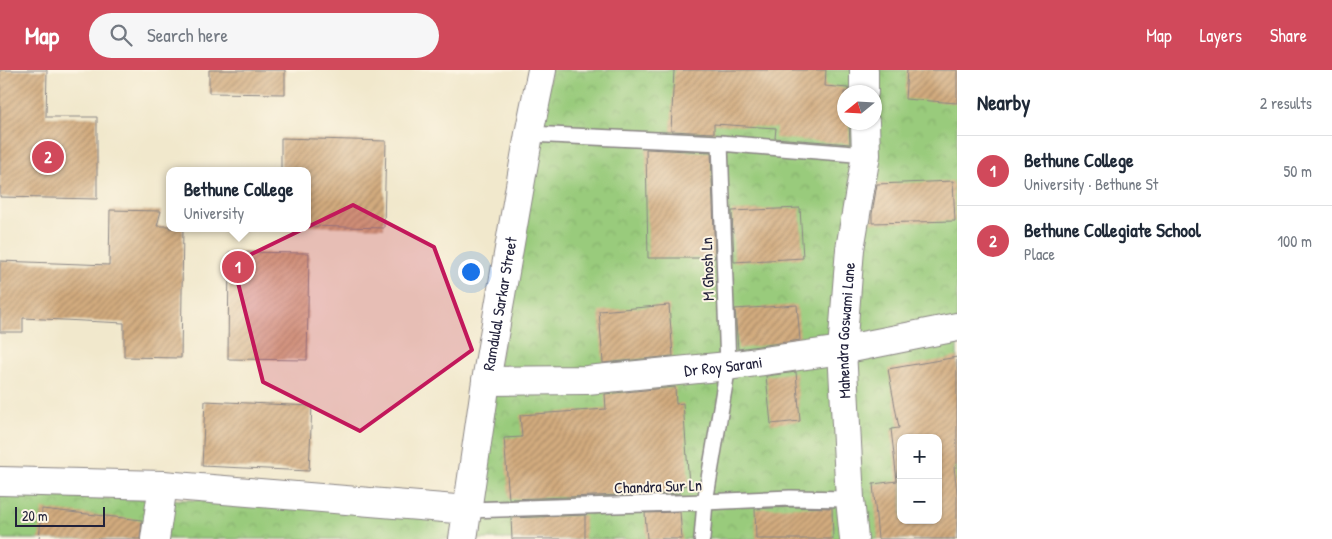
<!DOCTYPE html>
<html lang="en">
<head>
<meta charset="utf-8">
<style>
  :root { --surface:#fff; --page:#f6f6f7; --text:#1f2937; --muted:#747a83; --line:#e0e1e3; --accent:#d1495b }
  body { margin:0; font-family:"Patrick Hand",sans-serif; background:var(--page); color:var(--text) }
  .controls { position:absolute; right:15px; bottom:15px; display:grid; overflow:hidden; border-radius:10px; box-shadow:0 1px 4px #0004 }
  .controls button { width:45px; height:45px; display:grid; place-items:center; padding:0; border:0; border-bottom:1px solid var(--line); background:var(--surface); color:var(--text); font:25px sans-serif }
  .compass { position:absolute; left:837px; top:15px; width:45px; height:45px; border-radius:50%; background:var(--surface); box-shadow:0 1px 4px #0004; rotate:252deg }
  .scale { position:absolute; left:15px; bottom:12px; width:90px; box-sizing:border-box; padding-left:5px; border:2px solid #22223b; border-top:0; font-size:14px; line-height:18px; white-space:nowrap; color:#22223b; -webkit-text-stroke:4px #fcf5e5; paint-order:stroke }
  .you { position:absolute; left:470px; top:201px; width:18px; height:18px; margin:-12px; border:4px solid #fff; border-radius:50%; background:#1a73e8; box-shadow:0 0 0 8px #1a73e833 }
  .badge { display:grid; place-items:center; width:32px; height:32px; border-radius:50%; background:var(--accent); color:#fff; font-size:16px; font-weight:700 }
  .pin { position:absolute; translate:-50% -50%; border:2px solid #fff; box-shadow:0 1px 5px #0006 }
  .popup { position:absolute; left:166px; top:97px; width:145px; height:65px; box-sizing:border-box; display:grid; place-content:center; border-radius:10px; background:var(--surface); filter:drop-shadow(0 1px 4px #0005); font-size:16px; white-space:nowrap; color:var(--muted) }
  .popup b { font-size:19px; color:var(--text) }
  .popup::after { content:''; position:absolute; left:50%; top:100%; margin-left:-10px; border:10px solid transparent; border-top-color:var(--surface) }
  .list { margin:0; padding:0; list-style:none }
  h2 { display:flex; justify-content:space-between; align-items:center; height:65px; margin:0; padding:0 20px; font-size:21px }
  h2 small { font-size:16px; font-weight:400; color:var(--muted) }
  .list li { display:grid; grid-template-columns:32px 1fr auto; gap:15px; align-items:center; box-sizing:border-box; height:70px; padding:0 20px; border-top:1px solid var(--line) }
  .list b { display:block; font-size:19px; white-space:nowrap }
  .list p { margin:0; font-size:16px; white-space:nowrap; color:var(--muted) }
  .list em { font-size:16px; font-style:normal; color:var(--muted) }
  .icon { flex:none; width:28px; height:28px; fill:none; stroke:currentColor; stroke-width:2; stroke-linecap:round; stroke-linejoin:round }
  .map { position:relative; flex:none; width:957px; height:469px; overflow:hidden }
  header { display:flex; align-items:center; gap:30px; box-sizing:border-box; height:70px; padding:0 25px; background:var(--accent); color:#fff }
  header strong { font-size:24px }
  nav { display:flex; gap:28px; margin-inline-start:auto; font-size:18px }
  .search { width:350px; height:45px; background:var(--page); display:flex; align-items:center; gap:12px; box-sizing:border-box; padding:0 18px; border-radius:28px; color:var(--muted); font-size:19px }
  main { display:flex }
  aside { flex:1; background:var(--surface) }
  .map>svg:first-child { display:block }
  .park { fill:url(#park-crowns); stroke:#5e765c; fill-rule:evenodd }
  .building { fill:url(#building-hatch); fill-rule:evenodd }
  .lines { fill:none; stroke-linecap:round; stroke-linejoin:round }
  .service-casing { stroke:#8a8584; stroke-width:18 }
  .minor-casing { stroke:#8a8584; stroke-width:30 }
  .tertiary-casing { stroke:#8a8584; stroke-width:30 }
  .service { stroke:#fff; stroke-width:15 }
  .minor { stroke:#fff; stroke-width:28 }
  .tertiary { stroke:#fff; stroke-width:28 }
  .marked { fill:#c2185b; fill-opacity:0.2; stroke:#c2185b; stroke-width:4; stroke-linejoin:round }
  .labels { text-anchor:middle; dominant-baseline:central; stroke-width:4; stroke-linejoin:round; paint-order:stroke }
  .street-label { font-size:16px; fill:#22223b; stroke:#fcf5e5 }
</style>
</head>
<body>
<header>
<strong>Map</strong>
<div class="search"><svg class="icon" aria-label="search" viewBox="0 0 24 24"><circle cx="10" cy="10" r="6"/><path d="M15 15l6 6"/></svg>Search here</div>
<nav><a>Map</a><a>Layers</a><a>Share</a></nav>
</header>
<main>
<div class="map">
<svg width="957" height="469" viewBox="0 0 957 469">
  <defs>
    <pattern id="park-crowns" width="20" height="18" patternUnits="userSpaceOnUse" patternTransform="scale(1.25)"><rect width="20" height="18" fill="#99cb7c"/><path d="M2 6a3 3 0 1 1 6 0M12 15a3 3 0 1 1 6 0" fill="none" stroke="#84ae6c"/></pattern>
    <pattern id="building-hatch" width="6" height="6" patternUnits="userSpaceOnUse" patternTransform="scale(1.25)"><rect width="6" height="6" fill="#d2ab7e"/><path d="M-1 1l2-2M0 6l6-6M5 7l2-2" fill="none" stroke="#aa8b68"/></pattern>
  </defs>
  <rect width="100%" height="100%" fill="#fcf5e5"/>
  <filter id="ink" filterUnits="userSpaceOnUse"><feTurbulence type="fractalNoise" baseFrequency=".02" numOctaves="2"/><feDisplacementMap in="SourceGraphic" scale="10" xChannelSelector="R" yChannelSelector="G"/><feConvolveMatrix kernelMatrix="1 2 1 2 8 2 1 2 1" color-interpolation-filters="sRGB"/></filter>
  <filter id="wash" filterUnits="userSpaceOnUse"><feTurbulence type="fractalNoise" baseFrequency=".0096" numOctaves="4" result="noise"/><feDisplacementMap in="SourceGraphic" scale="20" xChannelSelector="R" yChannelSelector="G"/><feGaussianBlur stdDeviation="1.12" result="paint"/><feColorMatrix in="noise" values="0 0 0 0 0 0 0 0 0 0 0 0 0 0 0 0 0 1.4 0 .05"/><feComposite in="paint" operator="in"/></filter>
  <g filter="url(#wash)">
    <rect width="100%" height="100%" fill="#f1e8cc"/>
    <path class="park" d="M551 0H957V469H0V426L474 436ZM844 22H874V52H844ZM901 368H938V450H901Z"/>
    <g id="blocks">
      <path class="building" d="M0 0H47L46 47H97V129L0 127Z
        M209 0H285V24L209 23Z
        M674 0H826L825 16 848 18V22H844V52H849L850 74 775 68 776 58 714 54V63L671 61Z
        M907 0H957V33L905 29Z
        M281 68 386 71 384 158 307 156V101H281Z
        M646 79 711 82 715 188H648Z
        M953 111 955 151 872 153V144L877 114Z
        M800 138 803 188 734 192 732 141Z
        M110 140 161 141 157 156H169V158H183L181 288 124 287V253L23 248V262H0V191L109 195Z
        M229 182 309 183 307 290 228 289Z
        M669 235 673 286 603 293 599 241Z
        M797 235 800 270 738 279 735 239Z
        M957 287V397H954L957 422V469H878L873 414 897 411 891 359 899 358 888 299ZM901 368H938V450H901Z
        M796 302 800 351 771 354 766 306Z
        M675 317 676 334 683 333 689 415 679 416V423L509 429 504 368 522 367 520 345 606 339 605 324Z
        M205 331 312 336 309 401 202 396Z
        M790 437 832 438 833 469H756L755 439Z
        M42 439 142 450 140 469H39Z
        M680 442 682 469H647L645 443Z
        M585 445V469H512L511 448Z"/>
    </g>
  </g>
  <g filter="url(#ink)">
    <use href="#blocks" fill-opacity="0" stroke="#8a8584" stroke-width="1"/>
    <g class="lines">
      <defs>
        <path id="service" d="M529 64 720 73
          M468 440 705 432 790 428 850 429
          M702 469 705 432 728 296 720 73 866 85"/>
        <g id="minor">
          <path d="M864 0V22"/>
          <path d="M0 411 163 415 468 440"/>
          <path d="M155 469 163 415"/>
          <path id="s1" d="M854 469 850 429 842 280 850 179 866 85 865 52"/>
        </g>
        <g id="tertiary">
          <path id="s2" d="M486 311 587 310 728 296 842 280 957 257"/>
          <path id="s3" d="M463 469 486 311 529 64 542 0"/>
        </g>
      </defs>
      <use href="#service" class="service-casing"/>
      <use href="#minor" class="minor-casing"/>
      <use href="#tertiary" class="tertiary-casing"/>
      <use href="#service" class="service"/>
      <use href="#minor" class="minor"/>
      <use href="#tertiary" class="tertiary"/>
    </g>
  </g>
  <path class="marked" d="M353 135 434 177 472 280 360 361 263 312 233 193Z"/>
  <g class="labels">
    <g class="street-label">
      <text transform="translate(707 199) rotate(-92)">M Ghosh Ln</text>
      <text stroke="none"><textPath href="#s3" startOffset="238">Ramdulal Sarkar Street</textPath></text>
      <text stroke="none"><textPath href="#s1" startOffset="209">Mahendra Goswami Lane</textPath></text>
      <text stroke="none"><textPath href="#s2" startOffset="238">Dr Roy Sarani</textPath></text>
      <text transform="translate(658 416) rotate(-2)">Chandra Sur Ln</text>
    </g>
  </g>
</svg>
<div class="controls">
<button>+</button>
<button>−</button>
</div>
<svg class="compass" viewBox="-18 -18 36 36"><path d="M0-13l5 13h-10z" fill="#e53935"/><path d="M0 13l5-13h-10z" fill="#747a83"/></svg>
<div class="scale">20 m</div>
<div class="you"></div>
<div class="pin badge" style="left:238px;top:197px">1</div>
<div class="popup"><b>Bethune College</b>University</div>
<div class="pin badge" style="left:48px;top:87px">2</div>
</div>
<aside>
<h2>Nearby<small>2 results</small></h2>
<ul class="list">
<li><span class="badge">1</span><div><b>Bethune College</b><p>University · Bethune St</p></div><em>50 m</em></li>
<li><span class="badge">2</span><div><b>Bethune Collegiate School</b><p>Place</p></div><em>100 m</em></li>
</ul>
</aside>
</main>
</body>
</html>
